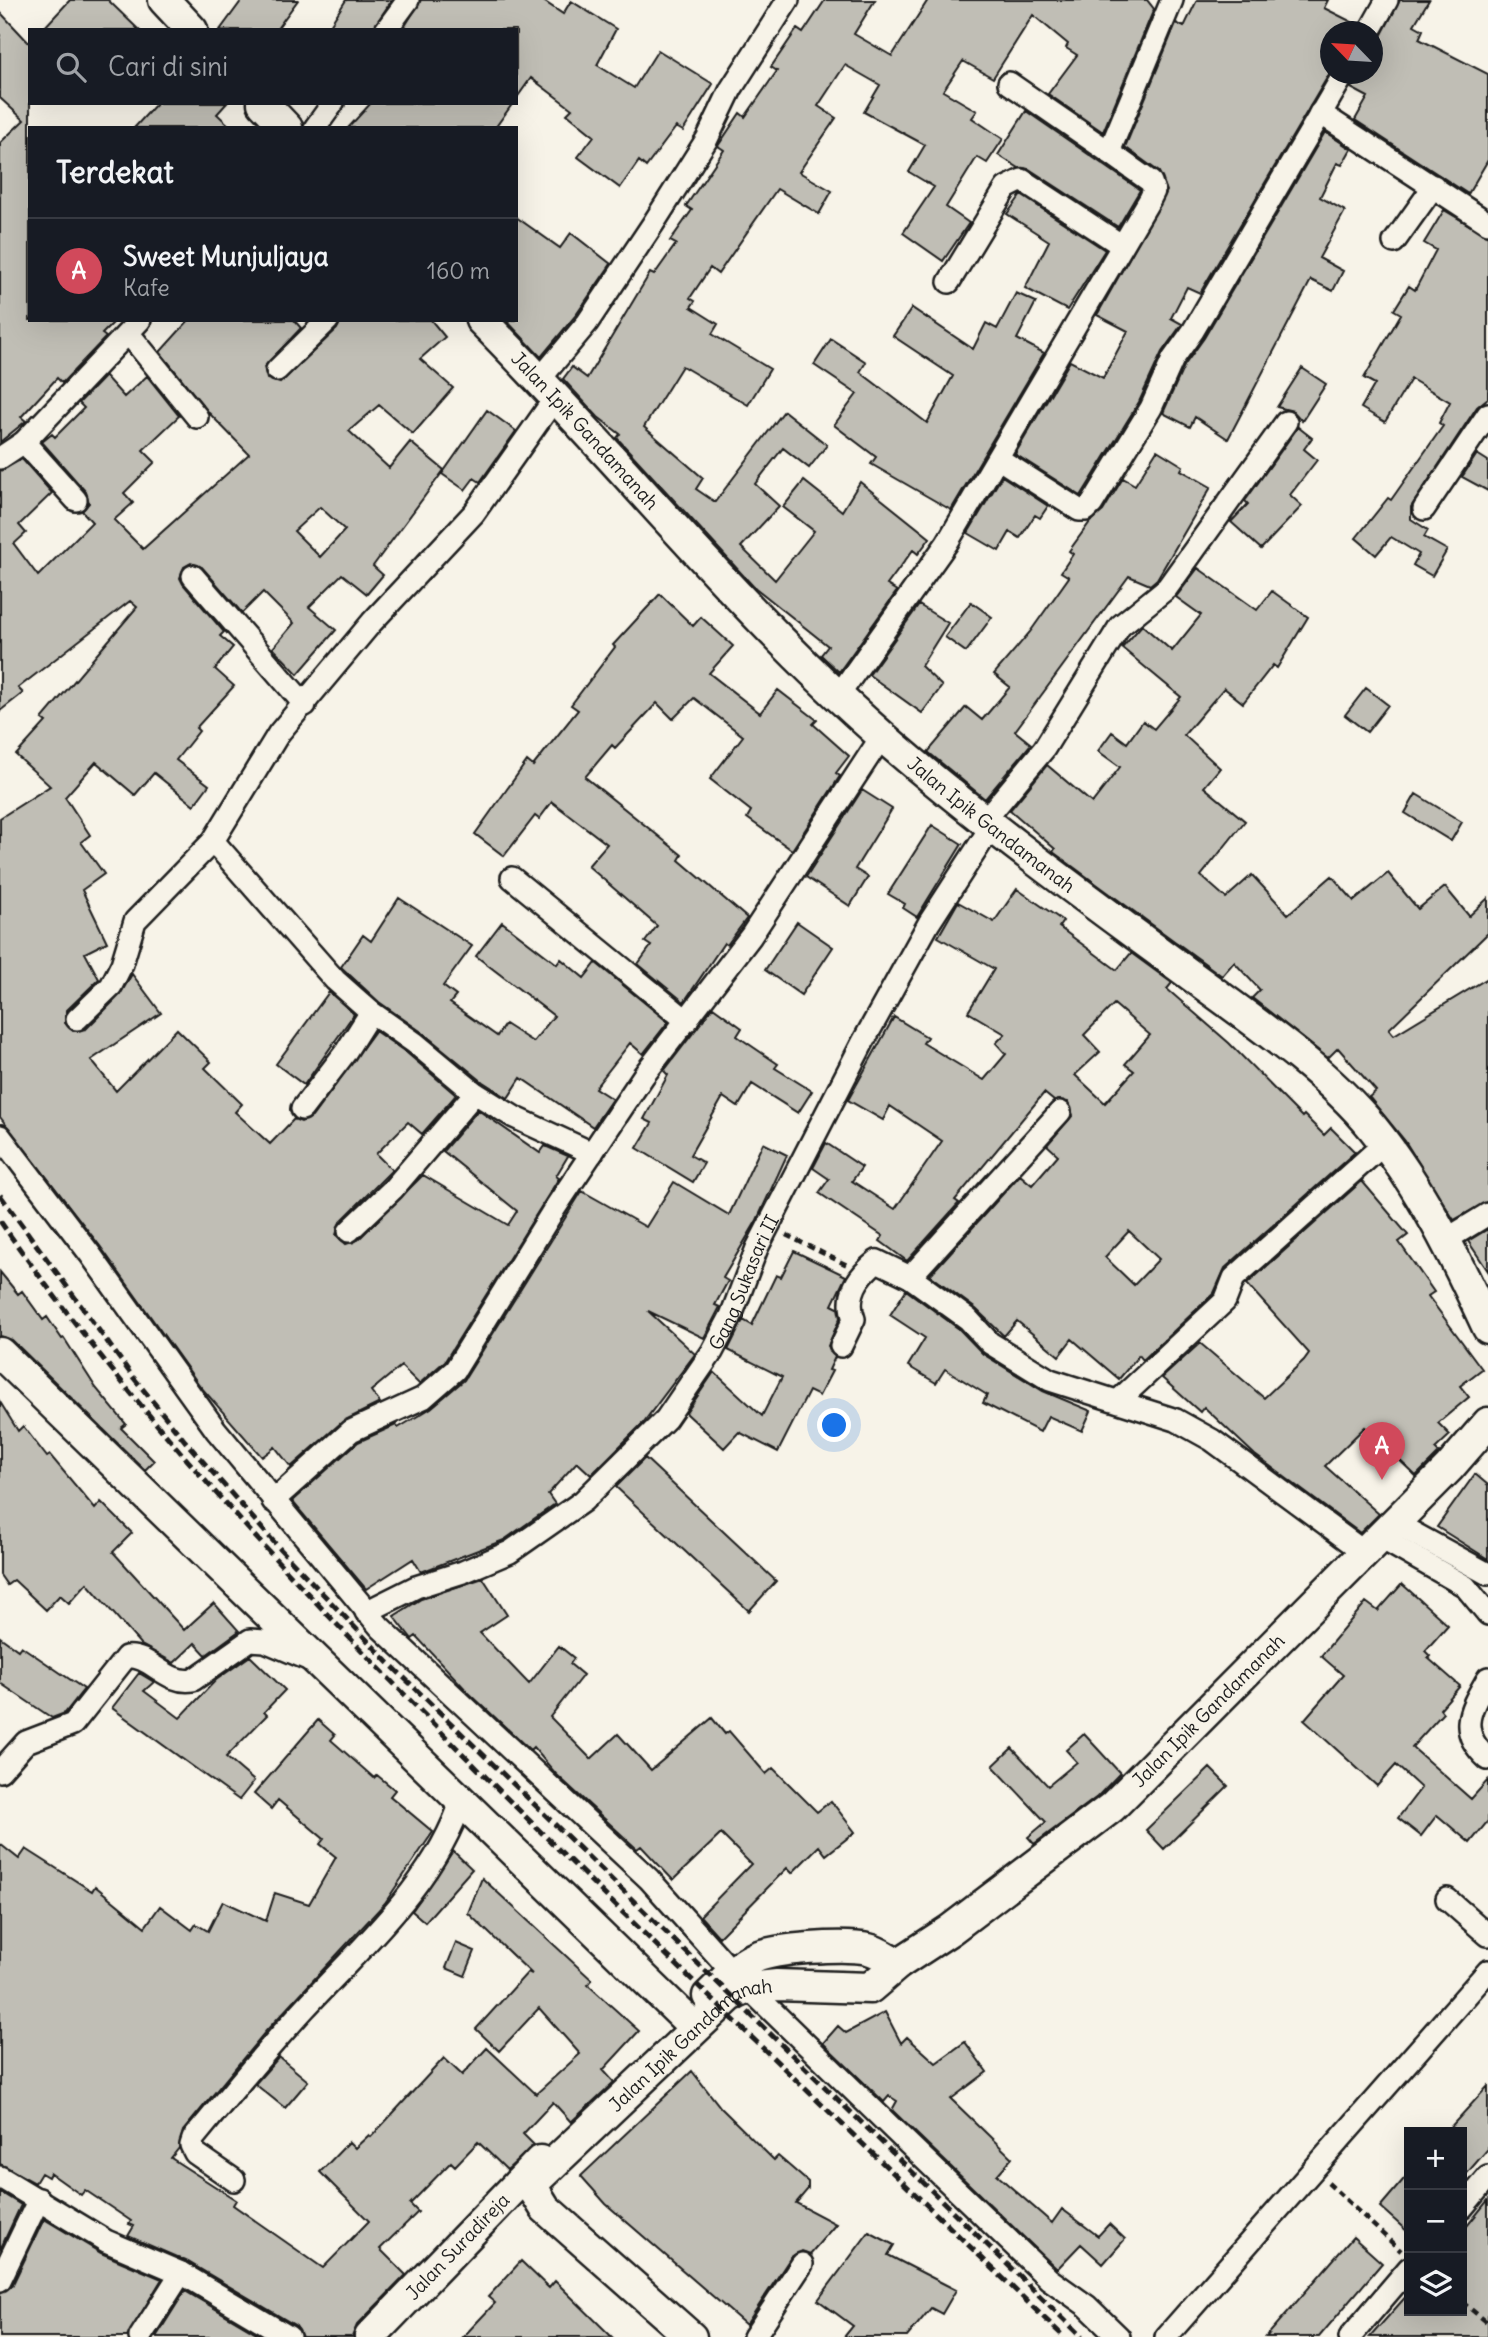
<!DOCTYPE html>
<html lang="id">
<head>
<meta charset="utf-8">
<style>
  :root { --surface:#171b24; --page:#20242c; --text:#f1f3f6; --muted:#9ea1a6; --line:#363941; --accent:#d1495b }
  body { margin:0; font-family:Delius,sans-serif; background:var(--page); color:var(--text) }
  .controls { position:absolute; right:21px; bottom:21px; display:grid; overflow:hidden; border-radius:0px; box-shadow:0 7px 28px #0002 }
  .controls button { width:63px; height:63px; display:grid; place-items:center; padding:0; border:0; border-bottom:2px solid var(--line); background:var(--surface); color:var(--text); font:35px sans-serif }
  .compass { position:absolute; left:1320px; top:21px; width:63px; height:63px; border-radius:50%; background:var(--surface); box-shadow:0 7px 28px #0002; rotate:295deg }
  .you { position:absolute; left:835px; top:1426px; width:24px; height:24px; margin:-18px; border:5px solid #fff; border-radius:50%; background:#1a73e8; box-shadow:0 0 0 10px #1a73e833 }
  .badge { display:grid; place-items:center; width:46px; height:46px; border-radius:50%; background:var(--accent); color:#fff; font-size:23px; font-weight:700 }
  .pin { position:absolute; translate:-50% -58px; filter:drop-shadow(0 2px 4px #0008) }
  .pin::after { content:''; position:absolute; top:37px; width:24px; height:21px; background:inherit; clip-path:polygon(0 0,100% 0,50% 100%) }
  .list { margin:0; padding:0; list-style:none }
  h2 { display:flex; justify-content:space-between; align-items:center; height:91px; margin:0; padding:0 28px; font-size:30px }
  h2 small { font-size:23px; font-weight:400; color:var(--muted) }
  .list li { display:grid; grid-template-columns:46px 1fr auto; gap:21px; align-items:center; box-sizing:border-box; height:105px; padding:0 28px; border-top:2px solid var(--line) }
  .list b { display:block; font-size:26px; white-space:nowrap }
  .list p { margin:0; font-size:23px; white-space:nowrap; color:var(--muted) }
  .list em { font-size:23px; font-style:normal; color:var(--muted) }
  .icon { flex:none; width:38px; height:38px; fill:none; stroke:currentColor; stroke-width:2; stroke-linecap:round; stroke-linejoin:round }
  .map { position:relative; flex:none; width:1488px; height:2337px; overflow:hidden }
  .search { position:absolute; background:var(--surface); box-shadow:0 7px 28px #0002; left:28px; top:28px; width:490px; height:77px; display:flex; align-items:center; gap:18px; box-sizing:border-box; padding:0 24px; border-radius:0px; color:var(--muted); font-size:26px }
  .panel { position:absolute; background:var(--surface); box-shadow:0 7px 28px #0002; left:28px; top:126px; width:490px; height:196px; border-radius:0px }
  .map>svg:first-child { display:block }
  .building { fill:#c0beb5; stroke:#1c1c1c; stroke-width:2; fill-rule:evenodd }
  .lines { fill:none; stroke-linecap:round; stroke-linejoin:round }
  .street-casing { stroke:#1c1c1c; stroke-width:26 }
  .secondary-casing { stroke:#1c1c1c; stroke-width:35 }
  .path { stroke:#1c1c1c; stroke-width:4.5; stroke-dasharray:7 5; stroke-linecap:butt }
  .street { stroke:#f7f3e8; stroke-width:21 }
  .secondary { stroke:#f7f3e8; stroke-width:30 }
  .rail { stroke:#1c1c1c; stroke-width:5; stroke-dasharray:10 5; stroke-linecap:butt }
  .labels { text-anchor:middle; dominant-baseline:central; stroke-width:7; stroke-linejoin:round; paint-order:stroke }
  .street-label { font-size:19px; fill:#1c1c1c; stroke:#f7f3e8 }
</style>
</head>
<body>
<div class="map">
<svg width="1488" height="2337" viewBox="0 0 1488 2337">
  <rect width="100%" height="100%" fill="#f7f3e8"/>
  <filter id="ink" filterUnits="userSpaceOnUse"><feTurbulence type="fractalNoise" baseFrequency=".0143" numOctaves="2"/><feDisplacementMap in="SourceGraphic" scale="14" xChannelSelector="R" yChannelSelector="G"/><feConvolveMatrix kernelMatrix="1 2 1 2 8 2 1 2 1" color-interpolation-filters="sRGB"/></filter>
  <g filter="url(#ink)">
    <path class="building" d="M70 0H108L139 30H42Z
      M242 0H298L276 30H220Z
      M346 0H392L372 30H327Z
      M421 0H542L563 14 571 1 616 29 597 65 634 88 658 50 713 84 683 131 676 127 646 167 639 161 620 188 578 157 594 136 567 114 572 109 531 78 516 99V30H409L405 26Z
      M825 0H875L854 34 892 56 928 0H1147L1154 9 1103 132 1048 94 1077 55 1066 48 1068 44 1033 15 993 78 963 61 943 91 977 111 972 118 1003 139 987 163 977 157 946 207 969 223 943 261 903 233 934 187 909 172 925 145 864 112 880 85 845 65 818 106 836 118 799 172 832 191 819 214 777 189 718 274 710 268 690 298 695 301 691 307 718 324 712 334 770 369 748 405 682 366 644 427 703 478 696 489 715 502 784 411 827 445 809 468 783 448 755 484 779 506 741 547 775 580 814 531 783 507 804 481 842 511 860 482 930 538 918 554 913 550 887 585 897 591 839 672 821 655 828 646 753 586 617 438 620 434 598 417 563 379 572 367 587 378 650 273 654 275 676 244 670 241 692 210 686 206 724 150 718 146 740 113 745 117 777 71 771 67 797 29 803 33Z
      M1197 0H1328L1324 8 1358 25 1356 32H1331V71L1200 293 1187 287 1171 318 1182 324 1162 352 1139 402 1081 496 1015 454 1070 361 1103 378 1128 331 1097 315 1167 191 1159 172 1125 147 1176 23 1184 27Z
      M1400 0H1429L1414 25 1423 30 1419 39 1488 74V160L1468 194 1355 120 1368 97 1351 88 1357 74H1373V44L1380 38Z
      M0 12 30 44V320H116L102 334 106 337 62 383 57 378 21 417 26 421 0 442V143L24 120 0 98Z
      M157 103H227L217 114 232 128H134Z
      M371 103H513L495 128H348Z
      M1026 111 1140 190 1118 227 1029 169 1019 168 998 155Z
      M1325 132 1351 149 1342 165 1337 163 1320 197 1345 211 1319 258 1343 271 1333 291 1311 280 1228 439 1195 417 1190 427 1163 413 1184 366 1204 338Z
      M1021 195 1105 250 1067 310 1025 288 1049 241 1007 214Z
      M1444 210 1488 236V398L1477 407 1411 507V519L1428 530 1424 537 1447 550 1432 576 1413 565 1419 554 1391 537 1376 555 1356 538 1388 498 1391 500 1443 426 1439 423 1450 402 1411 379 1385 422 1361 408 1375 384 1364 378 1401 314 1394 310 1409 286 1415 290 1436 250 1424 243Z
      M516 217 560 248 571 233 611 264 576 315 541 357 506 320H516Z
      M1016 293 1036 302 1017 339 1044 353 951 510 871 464 876 457 834 425 857 394 814 365 831 339 866 362 860 372 927 423 953 376 893 336 912 308 973 349 986 323 997 329Z
      M189 320H294L301 328 264 367 267 379 280 383 337 329 341 320H431L445 337 420 359 453 388 413 434 379 405 349 431 389 468 410 442 444 470 373 566 383 575 367 594 342 574 309 607 336 630 298 674 273 648 294 623 263 592 242 613 202 567 191 563 184 567 180 578 183 584 224 632 220 636 233 647 215 669 234 686 196 728 199 731 176 760 209 785 194 805 154 773 135 795 96 762 65 797 90 835 81 842 104 874 82 890 107 942 85 953 99 979 67 1010 65 1023 73 1031 86 1029 120 995 132 974 161 1013 91 1060 116 1091 177 1029 211 1062 205 1068 242 1104 235 1112 270 1144 294 1119 301 1122 312 1117 375 1031 407 1053 456 1095 422 1134 408 1122 376 1154 392 1170 340 1222 336 1235 346 1244 358 1240 423 1175 508 1225 517 1211 443 1151 478 1110 540 1153 545 1146 568 1156 556 1176 559 1178 445 1361 419 1384 401 1366 371 1391 380 1403 343 1421 291 1467 275 1447 262 1457 200 1386 100 1246 0 1117V818L50 786 16 755 46 722 42 719 137 607 130 601 18 688 23 693 0 711V471L22 459 52 493 19 525 26 533 14 544 38 576 92 522 82 511 89 503 86 492 42 442 52 434 55 437 84 408 79 403 105 376 124 397 147 376 179 416 143 450 155 462 124 493 133 503 114 520 143 549 249 454 209 413 160 352ZM320 507 345 530 320 557 294 531Z
      M1302 368 1326 384 1302 421 1293 411 1277 407Z
      M487 410 516 431 480 482 474 478 465 490 442 474Z
      M1298 427 1312 438 1304 449 1317 460 1290 495 1302 506 1261 549 1231 522 1248 504 1245 501Z
      M1157 450 1183 466 1181 470 1211 487 1157 579 1150 585 1129 576 1015 731 1031 744 985 799 928 752 966 707 982 720 1010 687 994 674 1030 632 1069 577 1061 572 1073 554 1069 551 1090 522 1103 511 1123 478 1135 485Z
      M1477 454 1488 461V491L1462 477Z
      M1002 476 1048 506 1040 518 1035 515 1020 538 1010 532 999 551 968 533Z
      M1198 568 1257 610 1272 591 1308 617 1277 668 1273 665 1243 703 1224 688 1184 735 1220 768 1204 787 1245 821 1201 876 1226 898 1252 875 1288 914 1332 876 1354 901 1388 873 1418 909 1445 887 1469 916 1488 898V933L1389 1029 1394 1035 1488 978V1201L1454 1220 1405 1141 1369 1097 1376 1091 1338 1048 1328 1058 1252 998 1260 990 1234 962 1222 976 1053 852 1055 849 1010 810 1047 765 1092 803 1120 767 1098 751 1112 732 1127 743 1143 721 1154 729 1181 697 1122 648 1142 625 1172 651 1201 615 1176 597Z
      M660 594 693 626 701 617 733 646 709 673 760 713 778 690 817 720 813 724 849 756 836 773 840 776 792 850 747 818 751 811 710 779 743 736 694 698 673 719 657 703 615 748 612 745 585 777 682 855 679 860 747 918 727 945 724 943 684 1002 638 964 651 946 645 942 657 926 588 866 607 844 552 802 539 819 535 816 504 856 475 834 527 761 533 766 578 710 571 705 615 647 613 645Z
      M971 602 992 617 966 652 945 637Z
      M919 605 948 623 921 666 942 686 922 713 869 675Z
      M1366 688 1388 705 1367 732 1345 715Z
      M862 790 892 809 855 869 868 877 850 906 806 877Z
      M1416 794 1462 822 1451 841 1405 813Z
      M932 825 962 844 917 917 903 908 905 904 888 894Z
      M1017 889 1063 921 1059 927 1117 970 1131 953 1172 983 1167 989 1229 1043 1302 1117 1304 1115 1324 1135 1331 1128 1355 1152 1225 1268 1214 1293 1143 1360 1139 1355 1119 1379 1072 1339 1059 1356 1017 1321 1004 1336 976 1309 930 1275 1020 1175 1032 1185 1058 1155 1047 1145 1073 1115 1068 1102 1054 1101 1044 1093 955 1200 959 1203 907 1261 880 1241 883 1236 819 1193 829 1179 813 1168 826 1143 862 1167 852 1181 895 1209 942 1141 890 1106 883 1120 848 1100 894 1017 927 1037 923 1043 984 1080 1006 1054 996 1043 1005 1034 968 1012 994 969 938 937 958 902 994 922ZM1114 1004 1150 1035 1125 1064 1134 1071 1105 1103 1075 1075 1100 1052 1084 1035ZM1129 1231 1159 1259 1134 1285 1105 1257Z
      M399 898 472 946 443 986 456 996 450 1003 497 1036 505 1024 533 1042 554 1016 476 956 502 922 557 964 561 959 584 978 596 963 668 1022 643 1054 630 1043 595 1088 612 1099 593 1127 521 1078 508 1098 483 1082 423 1033 379 1002 341 967 363 935 371 941Z
      M797 922 833 947 801 995 765 970Z
      M329 992 354 1014 304 1085 276 1064Z
      M713 1007 742 1028 737 1036 778 1064 775 1068 812 1091 798 1113 752 1084 738 1107 723 1097 690 1155 704 1163 693 1182 637 1148 652 1123 644 1119 668 1075 664 1071Z
      M763 1143 787 1155 757 1220 723 1278 728 1281 715 1305 720 1307 704 1338 648 1311 695 1354 643 1423 591 1475 577 1462 548 1494 555 1504 504 1540 421 1572 413 1559 366 1589 292 1501 358 1442 396 1425 398 1428 431 1408 464 1380 582 1191 646 1227 674 1182 729 1215Z
      M1362 1181 1408 1235 1399 1242 1434 1292 1428 1296 1482 1369 1460 1386 1469 1397 1438 1423 1450 1435 1435 1449 1439 1453 1416 1476 1365 1427 1325 1466 1379 1514 1360 1533 1255 1455 1204 1407 1200 1412 1162 1378 1200 1343 1264 1398 1304 1360 1309 1353 1247 1284Z
      M1488 1229V1271L1468 1241Z
      M794 1251 846 1276 832 1305 838 1308 840 1318 828 1346 835 1357 829 1370 832 1371 819 1396 809 1391 778 1452 739 1432 724 1448 686 1413 714 1372 762 1416 782 1377 728 1350 743 1320 752 1325 776 1275 781 1277Z
      M0 1272 18 1294 22 1291 43 1320 47 1317 62 1339 64 1338 96 1388 126 1424 121 1428 154 1461 145 1470 12 1340 0 1336Z
      M906 1290 959 1329 983 1354 1043 1391 1091 1411 1082 1431 1048 1416 1040 1432 983 1403 987 1395 945 1369 936 1383 908 1366 925 1338 890 1315Z
      M0 1402 18 1431 23 1426 47 1457 50 1455 95 1509 101 1502 132 1533 113 1552 184 1630 214 1603 239 1631 206 1655 195 1643 174 1663 141 1645 87 1583 69 1603 60 1595 46 1610 14 1580 7 1585 0 1575Z
      M645 1458 776 1581 749 1611 616 1487Z
      M1475 1474 1488 1485V1559L1437 1527Z
      M483 1578 507 1615 480 1633 529 1684 559 1646 574 1658 570 1664 583 1675 550 1717 591 1759 618 1734 651 1770 712 1718 725 1734 729 1731 766 1774 773 1768 817 1812 831 1801 855 1832 826 1855 819 1846 792 1873 787 1868 719 1937 700 1916 751 1864 721 1834 673 1880 641 1846 637 1849 556 1774 533 1747 530 1750 469 1693 416 1636 412 1639 394 1616 421 1599Z
      M1402 1584 1448 1625 1425 1651 1430 1656 1428 1658 1460 1686 1440 1709 1443 1713 1412 1747 1471 1799 1488 1780V1821L1470 1843 1437 1815 1421 1836 1398 1818 1421 1788 1396 1765 1377 1786 1304 1720 1343 1675 1321 1656 1366 1602 1378 1611Z
      M0 1637 18 1650 21 1646 84 1689 65 1713 52 1718 0 1683Z
      M250 1656 285 1690 264 1712 267 1715 226 1757 254 1781 239 1800 112 1708 139 1673 154 1682 144 1691 180 1718 216 1680Z
      M318 1720 335 1735 331 1740 374 1778 377 1775 395 1790 390 1796 433 1832 385 1903 266 2031 183 2131 179 2148 171 2158 236 2200 233 2205 323 2268 369 2221 320 2172 349 2142 355 2148 369 2135 371 2137 444 2058 462 2075 487 2048 536 2094 580 2054 539 2008 499 2051 476 2029 528 1972 532 1974 468 1913 482 1878 592 1980 588 1985 639 2031 603 2070 614 2082 571 2122 553 2102 523 2134 534 2145 507 2170 478 2142 455 2166 451 2162 410 2204 418 2212 380 2249 406 2275 357 2325 352 2337H302L296 2326 188 2262 128 2236 134 2226 129 2224 131 2221 85 2190 81 2195 50 2173 48 2177 41 2173 35 2183 0 2164V1844L19 1859 26 1849 92 1891 95 1886 145 1927 160 1906 192 1930 196 1924 208 1931 223 1901 266 1921 275 1893 309 1904 336 1857 320 1844 324 1839 278 1800 271 1809 254 1794Z
      M1084 1734 1120 1773 1097 1797 1034 1844 1028 1837 1046 1822 993 1766 1012 1748 1048 1786 1077 1762 1066 1750Z
      M1210 1768 1228 1786 1164 1849 1146 1830Z
      M453 1851 472 1869 425 1922 412 1911Z
      M456 1943 475 1951 465 1976 446 1968Z
      M885 2012 901 2043 907 2037 936 2063 965 2042 987 2072 951 2099 1012 2158 997 2175 1052 2223 1062 2209 1098 2236 1109 2224 1125 2239 1103 2264 1081 2244 1057 2269 892 2110 897 2101 889 2096 884 2102 823 2043 838 2026 846 2033Z
      M279 2057 308 2081 285 2108 255 2084Z
      M692 2071 721 2108 774 2160 778 2156 808 2182V2189L796 2203 836 2224 810 2254 802 2251 791 2257 746 2325 606 2204 581 2176Z
      M1488 2086V2149L1462 2179V2132H1446Z
      M1409 2173V2233L1380 2207Z
      M0 2192 21 2205 0 2250Z
      M1488 2200V2337H1370L1409 2293V2311H1462V2232Z
      M44 2219 101 2253 162 2279 127 2337H0V2293L12 2286Z
      M869 2232 894 2245 888 2255 956 2290 942 2314 931 2308 907 2337H844L853 2326 818 2300Z
      M1353 2237 1382 2263 1319 2337H1266Z
      M521 2261 549 2288 555 2281 612 2337H463L495 2303 488 2297Z
      M185 2291 263 2337H156Z"/>
    <g class="lines">
      <defs>
        <g id="street">
          <path d="M386 30 408 0"/>
          <path d="M1369 32 1387 0"/>
          <path d="M1009 83 1109 152"/>
          <path d="M1320 113 1488 223"/>
          <path d="M315 128 333 103"/>
          <path d="M1394 242 1434 186"/>
          <path d="M949 282 1006 188 1022 180 1121 245"/>
          <path d="M129 334 197 417"/>
          <path d="M277 370 328 320"/>
          <path d="M540 379 587 323 653 224 707 139 731 89 788 0"/>
          <path d="M24 442 76 500"/>
          <path d="M0 458 24 442 140 320"/>
          <path d="M999 459 1079 510H1086L1092 504 1151 408 1173 359 1193 331 1344 74"/>
          <path d="M1424 509 1488 414"/>
          <path d="M193 576 305 705"/>
          <path d="M838 696 947 543 1150 199 1154 191 1151 182 1109 152 1172 0"/>
          <path d="M984 821 1044 749 1120 626 1167 588 1286 422"/>
          <path d="M213 841 335 980 371 1012 415 1043 475 1093 514 1117 592 1153"/>
          <path d="M512 878 687 1021"/>
          <path d="M77 1019 111 986 122 964 135 921 213 841 279 733 372 622 474 513 555 398"/>
          <path d="M302 1109 345 1053 371 1012"/>
          <path d="M0 1136 90 1254 216 1430 380 1627 649 1879 734 1974 894 2130 1049 2279 1087 2306 1119 2337"/>
          <path d="M349 1231 393 1189 475 1093"/>
          <path d="M1444 1241 1488 1214"/>
          <path d="M910 1277 1060 1112"/>
          <path d="M841 1346 854 1319C845 1295 858 1276 877 1261L910 1277 968 1319 990 1343 1050 1380 1176 1420 1212 1440 1364 1552"/>
          <path d="M1118 1401 1225 1301 1234 1278 1385 1143"/>
          <path d="M273 1501 351 1431 423 1398 455 1370 553 1211 644 1075 751 936 882 736"/>
          <path d="M1395 1523 1488 1574"/>
          <path d="M1379 1537 1465 1586 1488 1614"/>
          <path id="s1" d="M366 1612 416 1587 463 1572 510 1552 583 1501 666 1419 712 1352 731 1316 757 1248 863 1042 929 923 991 827"/>
          <path d="M1488 1678C1470 1710 1456 1730 1488 1759"/>
          <path d="M0 1771 26 1742 73 1724 126 1657C151 1654 165 1685 193 1680L250 1640 265 1641 308 1659"/>
          <path d="M1447 1899 1488 1935"/>
          <path d="M0 2177 106 2241 181 2273 289 2337"/>
          <path d="M234 2180 195 2153 191 2145 193 2139C230 2094 266 2050 305 2008 363 1945 435 1883 462 1799"/>
          <path d="M1462 2208 1488 2177"/>
          <path d="M0 2280 39 2199"/>
          <path d="M140 2337 181 2273"/>
          <path d="M754 2337 802 2264"/>
          <path d="M1166 2337 1488 1971"/>
          <path d="M1350 2337 1409 2268"/>
        </g>
        <g id="secondary">
          <path d="M164 0 192 30"/>
          <path d="M263 103 287 128"/>
          <path id="s2" d="M481 320C617 456 737 609 882 736 978 820 1082 895 1185 971 1246 1016 1325 1069 1373 1128 1421 1187 1456 1259 1488 1328"/>
          <path d="M0 1353 686 2019"/>
          <path d="M708 1996C721 1984 737 1965 754 1958 775 1948 845 1944 868 1949 878 1951 889 1959 898 1964"/>
          <path id="s3" d="M370 2337 540 2161"/>
          <path id="s4" d="M691 2337 545 2208 534 2190 537 2179 730 1996 748 1988 777 1985 870 1988 898 1964 950 1930 1112 1807 1449 1468 1488 1423"/>
        </g>
      </defs>
      <use href="#street" class="street-casing"/>
      <use href="#secondary" class="secondary-casing"/>
      <path class="path" d="M786 1235 847 1265
        M1328 2183 1401 2251
        M1462 2302 1488 2323"/>
      <use href="#street" class="street"/>
      <use href="#secondary" class="secondary"/>
      <path class="rail" d="M0 1195 133 1377 185 1441 281 1550 389 1663 1082 2337
        M0 1221C134 1413 293 1582 457 1748 655 1948 861 2141 1064 2337"/>
    </g>
  </g>
  <g class="labels">
    <g class="street-label">
      <text stroke="none"><textPath href="#s2" startOffset="152">Jalan Ipik Gandamanah</textPath></text>
      <text stroke="none"><textPath href="#s2" startOffset="719">Jalan Ipik Gandamanah</textPath></text>
      <text stroke="none"><textPath href="#s1" startOffset="520">Gang Sukasari II</textPath></text>
      <text stroke="none"><textPath href="#s4" startOffset="1074">Jalan Ipik Gandamanah</textPath></text>
      <text stroke="none"><textPath href="#s4" startOffset="434">Jalan Ipik Gandamanah</textPath></text>
      <text stroke="none"><textPath href="#s3" startOffset="126">Jalan Suradireja</textPath></text>
    </g>
  </g>
</svg>
<div class="controls">
<button>+</button>
<button>−</button>
<button><svg class="icon" aria-label="layers" viewBox="0 0 24 24"><path d="M12 4l9 5-9 5-9-5zM3 14l9 5 9-5"/></svg></button>
</div>
<svg class="compass" viewBox="-18 -18 36 36"><path d="M0-13l5 13h-10z" fill="#e53935"/><path d="M0 13l5-13h-10z" fill="#9ea1a6"/></svg>
<div class="you"></div>
<div class="pin badge" style="left:1382px;top:1480px">A</div>
<div class="search"><svg class="icon" aria-label="search" viewBox="0 0 24 24"><circle cx="10" cy="10" r="6"/><path d="M15 15l6 6"/></svg>Cari di sini</div>
<section class="panel">
<h2>Terdekat<small></small></h2>
<ul class="list">
<li><span class="badge">A</span><div><b>Sweet Munjuljaya</b><p>Kafe</p></div><em>160 m</em></li>
</ul>
</section>
</div>
</body>
</html>
